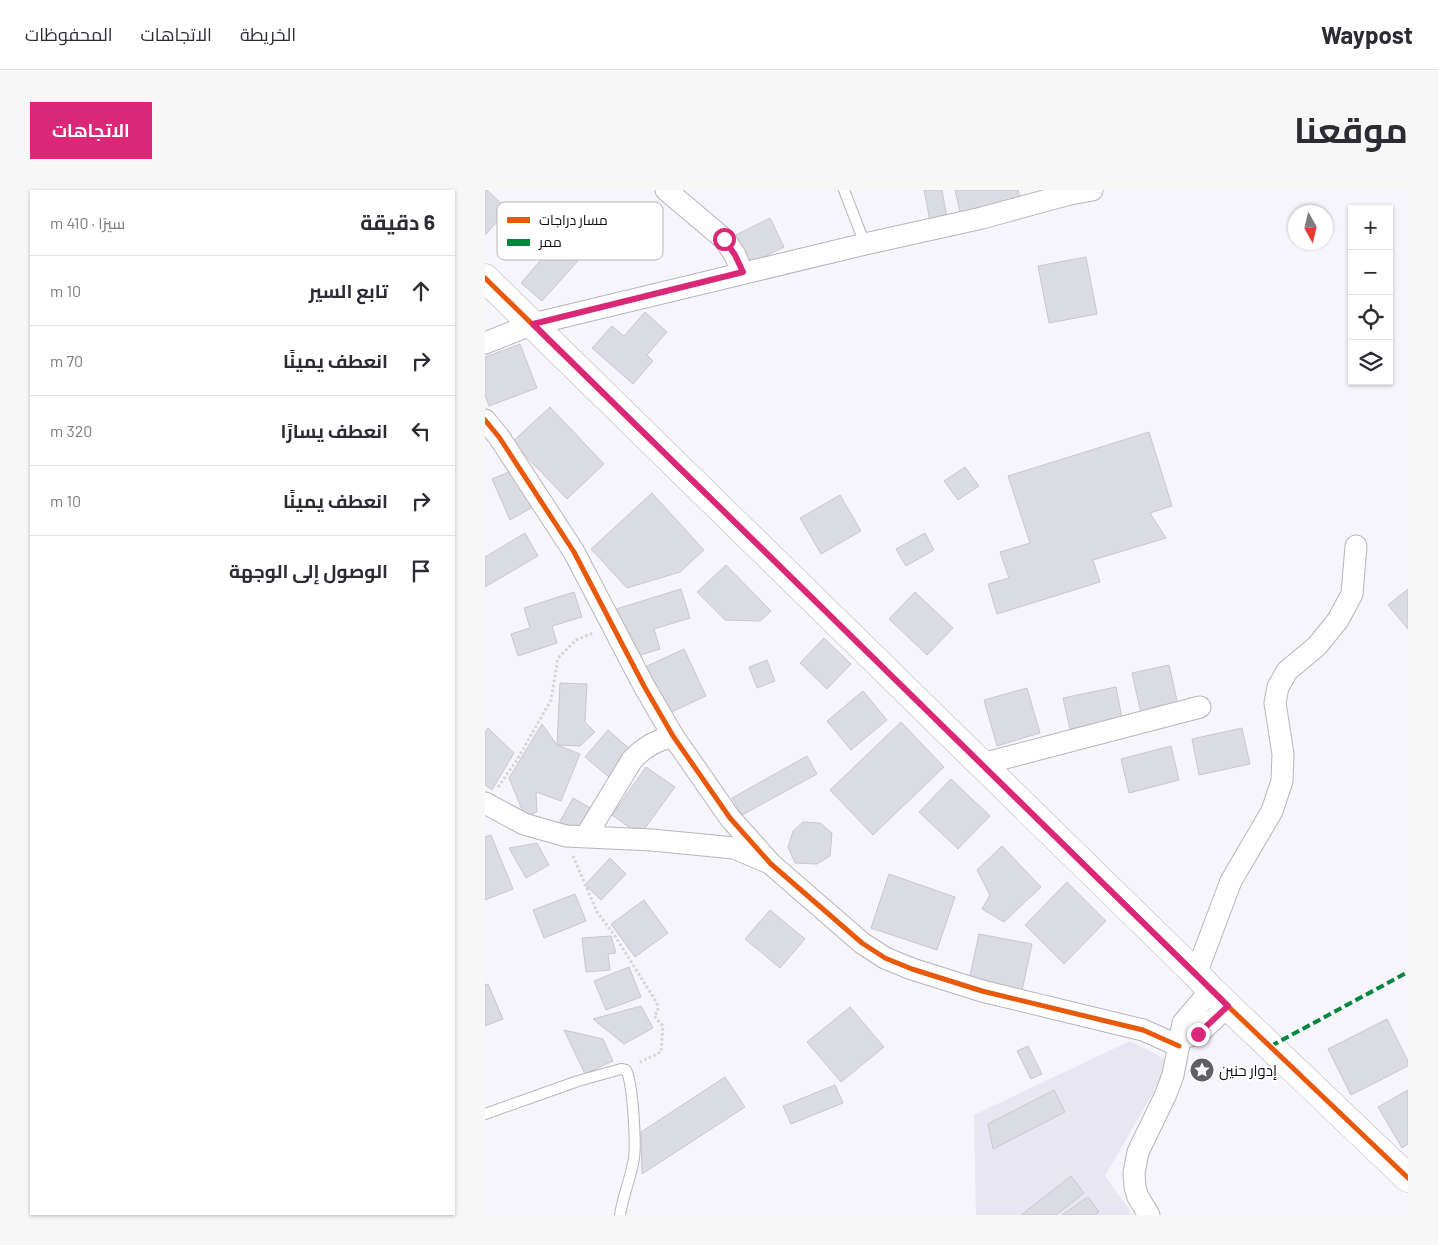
<!DOCTYPE html>
<html lang="ar">
<head>
<meta charset="utf-8">
<style>
  :root { --surface:#fff; --page:#f7f7f7; --text:#2b2b33; --muted:#7c7c81; --line:#e1e1e2; --accent:#db2777 }
  body { margin:0; font-family:Barlow,Cairo,sans-serif; background:var(--page); color:var(--text); direction:rtl }
  .controls { position:absolute; right:15px; top:15px; display:grid; overflow:hidden; border-radius:0px; box-shadow:0 1px 4px #0004 }
  .controls button { width:45px; height:45px; display:grid; place-items:center; padding:0; border:0; border-bottom:1px solid var(--line); background:var(--surface); color:var(--text); font:25px sans-serif }
  .compass { position:absolute; left:803px; top:15px; width:45px; height:45px; border-radius:50%; background:var(--surface); box-shadow:0 1px 4px #0004; rotate:172deg }
  .stop { position:absolute; width:15px; height:15px; margin:-11px; border:4px solid #db2777; border-radius:50%; background:#fff }
  .stop.end { background:#db2777; border-color:#fff; box-shadow:0 1px 5px #0008 }
  .list { margin:0; padding:0; list-style:none }
  h2 { display:flex; justify-content:space-between; align-items:center; height:65px; margin:0; padding:0 20px; font-size:21px }
  h2 small { font-size:16px; font-weight:400; color:var(--muted) }
  .list li { display:grid; grid-template-columns:32px 1fr auto; gap:15px; align-items:center; box-sizing:border-box; height:70px; padding:0 20px; border-top:1px solid var(--line) }
  .list b { display:block; font-size:19px; white-space:nowrap }
  .list em { font-size:16px; font-style:normal; color:var(--muted) }
  .icon { flex:none; width:28px; height:28px; fill:none; stroke:currentColor; stroke-width:2; stroke-linecap:round; stroke-linejoin:round }
  .map { position:relative; flex:none; width:923px; height:1025px; overflow:hidden; direction:ltr; border-radius:0px }
  header { display:flex; align-items:center; gap:30px; box-sizing:border-box; height:70px; padding:0 25px; background:var(--surface); border-bottom:1px solid var(--line) }
  header strong { font-size:24px }
  nav { display:flex; gap:28px; margin-inline-start:auto; font-size:18px }
  .intro { display:flex; align-items:center; justify-content:space-between; box-sizing:border-box; height:120px; padding:0 30px }
  h1 { margin:0; font-size:35px }
  .button { padding:12px 22px; border-radius:0px; background:var(--accent); color:#fff; font-size:18px; font-weight:700 }
  main { display:flex; gap:30px; padding:0 30px }
  aside { flex:1; background:var(--surface); border-radius:0px; box-shadow:0 1px 4px #0004 }
  .map>svg:first-child { display:block }
  .built { fill:#e7e6f2 }
  .building { fill:#dbdbe2; stroke:#c8c7ce }
  .lines { fill:none; stroke-linecap:round; stroke-linejoin:round }
  .lane-casing { stroke:#b5b5bb; stroke-width:12 }
  .street-casing { stroke:#b5b5bb; stroke-width:23 }
  .secondary-casing { stroke:#b5b5bb; stroke-width:29 }
  .path { stroke:#d5d5d7; stroke-width:3; stroke-dasharray:2.5 2.5; stroke-linecap:butt }
  .lane { stroke:#fefefe; stroke-width:10 }
  .street { stroke:#fefefe; stroke-width:21 }
  .secondary { stroke:#fefefe; stroke-width:28 }
  .quiet { stroke:#00873e; stroke-width:4; stroke-dasharray:8 4; stroke-linecap:butt }
  .cycleway-casing { stroke:#fff; stroke-width:8 }
  .cycleway { stroke:#e8590c; stroke-width:5 }
  .route { stroke:#db2777; stroke-width:6 }
  .labels { text-anchor:middle; dominant-baseline:central; stroke-width:4; stroke-linejoin:round; paint-order:stroke }
  .poi-label { font-size:15px; fill:#0d0d13; stroke:#fff; text-anchor:start }
  .key { fill:#fff; stroke:#b6b6b8; stroke-width:1 }
  .key-label { font-size:14px; fill:#0d0d13 }
</style>
</head>
<body>
<header>
<strong>Waypost</strong>
<nav><a>الخريطة</a><a>الاتجاهات</a><a>المحفوظات</a></nav>
</header>
<div class="intro"><h1>موقعنا</h1><a class="button">الاتجاهات</a></div>
<main>
<div class="map">
<svg width="923" height="1025" viewBox="0 0 923 1025">
  <rect width="100%" height="100%" fill="#f5f5fb"/>
  <path class="built" d="M645 851 686 872 620 986 648 1025H491L489 925Z"/>
  <path class="building" d="M0 0H2L23 20 0 45Z
    M439 0H457L462 28 445 31Z
    M470 0H533L536 12 476 26Z
    M62 28 101 62 57 111 36 93 62 63 44 48Z
    M285 28 299 57 262 75 247 47Z
    M601 67 612 124 564 133 553 76Z
    M160 122 182 142 162 165 168 171 148 194 107 158 127 136 139 146Z
    M35 154 52 198 4 216 0 205V167Z
    M65 217 119 274 82 309 27 252Z
    M664 242 687 316 665 323 681 348 608 370 615 392 512 424 503 394 524 388 515 362 545 353 523 286Z
    M480 277 494 296 473 310 459 291Z
    M26 281 48 317 25 330 7 289Z
    M167 303 219 360 195 382 142 398 106 359Z
    M355 305 376 341 336 364 315 328Z
    M40 343 53 366 0 397V367Z
    M440 343 449 360 421 376 411 359Z
    M241 375 286 421 275 431 240 430 212 402Z
    M196 399 205 428 169 439 175 459 146 468 131 419Z
    M923 399V439L903 415Z
    M89 402 97 427 67 436 72 453 33 466 26 444 45 438 39 418Z
    M430 402 468 438 442 465 404 429Z
    M339 448 366 474 342 499 315 473Z
    M199 459 221 506 182 524 160 477Z
    M282 470 290 491 272 498 264 477Z
    M684 475 693 515 656 523 647 483Z
    M75 493 102 494 100 532 110 542 95 556 72 555Z
    M631 497 637 528 585 539 578 508Z
    M542 498 555 543 512 556 499 510Z
    M378 501 402 530 366 560 342 531Z
    M416 532 459 577 388 645 345 600Z
    M57 534 72 555 95 564 76 611 51 602 52 622 40 627 24 588Z
    M3 538 29 563 7 600 0 595V542Z
    M757 538 765 574 714 585 707 549Z
    M123 540 148 562 125 588 100 567Z
    M686 556 694 590 644 603 636 569Z
    M322 566 332 584 257 625 247 608Z
    M161 577 190 597 155 645 127 625Z
    M466 589 505 626 473 659 434 622Z
    M88 608 109 620 96 645 74 633Z
    M318 632 335 633 347 643 345 666 332 674 310 673 303 657 308 641Z
    M6 645 28 699 0 710V647Z
    M52 653 64 675 41 688 24 658Z
    M517 656 556 697 519 732 497 719 505 705 492 680Z
    M125 668 141 684 116 710 100 695Z
    M404 684 470 707 452 760 386 738Z
    M582 692 621 731 579 774 540 735Z
    M90 704 101 731 59 748 48 720Z
    M159 710 183 743 150 767 126 734Z
    M285 720 320 749 295 778 260 749Z
    M494 744 547 754 537 801 484 790Z
    M126 746 131 763 123 764 125 780 101 782 97 748Z
    M144 777 156 807 121 820 109 791Z
    M3 794 18 829 0 836V795Z
    M156 816 168 838 139 854 108 829Z
    M365 817 399 857 356 892 322 852Z
    M902 829 923 871V876L866 905 843 859Z
    M79 840 118 849 128 871 100 884Z
    M543 856 557 884 546 889 532 861Z
    M240 887 260 917 157 984 156 942Z
    M350 895 358 913 306 934 298 916Z
    M569 900 580 922 508 959 503 934Z
    M923 900V954L917 958 893 917Z
    M586 986 599 1003 571 1025H536Z
    M603 1007 614 1022 610 1025H577Z"/>
  <g class="lines">
    <defs>
      <path id="lane" d="M359 0 380 54
        M0 924 93 891 136 879 141 880C148 893 151 953 149 968 146 988 138 1005 135 1025"/>
      <path id="street" d="M181 0 239 49 250 65 257 82
        M0 153 48 134 380 54 497 28 581 5 607 0
        M0 230 14 247 89 362 159 496 188 546 245 628 286 674 377 753 400 768 427 779 497 801 658 840 694 856
        M497 574 715 517
        M0 613 39 634 81 646 167 650 249 658 282 672
        M101 646 147 570C160 556 171 551 188 546
        M711 784 746 691 787 621 797 591 798 564 790 513 793 497 802 481 832 456 853 430 867 404 871 356
        M696 848 713 844 743 816
        M664 1025 653 1007 650 997 649 983 653 962 681 904 688 885 698 833 726 800"/>
      <path id="secondary" d="M0 88 711 784 726 800 923 988"/>
    </defs>
    <use href="#lane" class="lane-casing"/>
    <use href="#street" class="street-casing"/>
    <use href="#secondary" class="secondary-casing"/>
    <path class="path" d="M13 597 32 570 66 510 73 468 91 450 108 443
      M88 666 112 722 130 746 172 813 173 821 169 826 178 836 176 862 153 873"/>
    <use href="#lane" class="lane"/>
    <use href="#street" class="street"/>
    <use href="#secondary" class="secondary"/>
    <path class="quiet" d="M786 856 923 782"/>
    <defs>
      <path id="cycleway" d="M0 88 711 784 726 800 923 988
        M0 230 14 247 89 362 159 496 188 546 245 628 286 674 377 753 400 768 427 779 497 801 658 840 694 856"/>
    </defs>
    <use href="#cycleway" class="cycleway-casing"/>
    <use href="#cycleway" class="cycleway"/>
  </g>
  <g class="lines">
    <path class="route" d="M239 49 250 65 258 82 48 134 743 816 713 844"/>
  </g>
  <defs>
    <symbol id="sight-disc" viewBox="-11 -11 22 22"><circle r="9.5" fill="#5e5e64" stroke="#fff"/><path d="M0-6L1.8-2.2L6-1.7L2.9 1.2L3.7 5.4L0 3.3L-3.7 5.4L-2.9 1.2L-6-1.7L-1.8-2.2Z" fill="#fff"/></symbol>
  </defs>
  <g fill-rule="evenodd">
    <use href="#sight-disc" x="703" y="866" width="28" height="28"/>
  </g>
  <g class="labels">
    <g class="poi-label">
      <text x="734" y="880">إدوار حنين</text>
    </g>
  </g>
  <rect x="12" y="12" width="166" height="58" rx="8" class="key"/>
  <rect x="22" y="27" width="23" height="6" fill="#e8590c"/>
  <rect x="22" y="49" width="23" height="7" fill="#00873e"/>
  <g class="key-label">
    <text x="54" y="35">مسار دراجات</text>
    <text x="54" y="57">ممر</text>
  </g>
</svg>
<div class="controls">
<button>+</button>
<button>−</button>
<button><svg class="icon" aria-label="locate" viewBox="0 0 24 24"><circle cx="12" cy="12" r="6"/><path d="M12 2v4M12 18v4M2 12h4M18 12h4"/></svg></button>
<button><svg class="icon" aria-label="layers" viewBox="0 0 24 24"><path d="M12 4l9 5-9 5-9-5zM3 14l9 5 9-5"/></svg></button>
</div>
<svg class="compass" viewBox="-18 -18 36 36"><path d="M0-13l5 13h-10z" fill="#e53935"/><path d="M0 13l5-13h-10z" fill="#7c7c81"/></svg>
<div class="stop" style="left:239px;top:49px"></div>
<div class="stop end" style="left:713px;top:844px"></div>
</div>
<aside>
<h2>6 دقيقة<small>سيرًا · 410 m</small></h2>
<ul class="list">
<li><svg class="icon" aria-label="ahead" viewBox="0 0 24 24"><path d="M12 20V5M6 11l6-6 6 6"/></svg><div><b>تابع السير</b></div><em>10 m</em></li>
<li><svg class="icon" aria-label="right" viewBox="0 0 24 24"><path d="M7 20v-9h11M14 6l5 5-5 5"/></svg><div><b>انعطف يمينًا</b></div><em>70 m</em></li>
<li><svg class="icon" aria-label="left" viewBox="0 0 24 24"><path d="M17 20v-9H6M10 6l-5 5 5 5"/></svg><div><b>انعطف يسارًا</b></div><em>320 m</em></li>
<li><svg class="icon" aria-label="right" viewBox="0 0 24 24"><path d="M7 20v-9h11M14 6l5 5-5 5"/></svg><div><b>انعطف يمينًا</b></div><em>10 m</em></li>
<li><svg class="icon" aria-label="arrive" viewBox="0 0 24 24"><path d="M6 21V4h12l-3 4 3 4H6"/></svg><div><b>الوصول إلى الوجهة</b></div></li>
</ul>
</aside>
</main>
</body>
</html>
